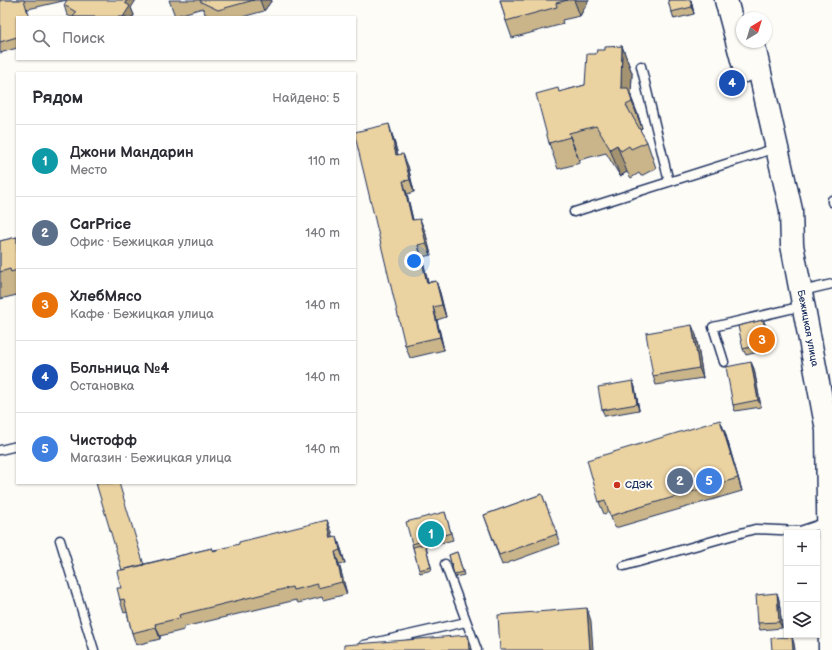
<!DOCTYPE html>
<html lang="ru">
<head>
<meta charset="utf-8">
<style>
  :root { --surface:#fff; --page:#f2f2f3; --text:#2b2b33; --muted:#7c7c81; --line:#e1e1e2; --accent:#b45309 }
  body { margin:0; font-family:"Balsamiq Sans",sans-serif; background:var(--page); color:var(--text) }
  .controls { position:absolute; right:12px; bottom:12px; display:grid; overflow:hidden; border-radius:0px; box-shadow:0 1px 3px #0004 }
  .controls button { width:36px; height:36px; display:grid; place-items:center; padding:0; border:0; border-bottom:1px solid var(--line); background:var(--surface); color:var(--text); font:20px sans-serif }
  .compass { position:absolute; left:736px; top:12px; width:36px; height:36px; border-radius:50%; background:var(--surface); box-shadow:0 1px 3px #0004; rotate:38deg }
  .you { position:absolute; left:414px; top:261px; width:14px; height:14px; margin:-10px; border:3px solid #fff; border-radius:50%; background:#1a73e8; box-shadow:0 0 0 6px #1a73e833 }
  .badge { display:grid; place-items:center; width:26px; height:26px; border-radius:50%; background:var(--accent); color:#fff; font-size:13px; font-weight:700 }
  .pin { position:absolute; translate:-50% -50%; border:2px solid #fff; box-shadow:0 1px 4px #0006 }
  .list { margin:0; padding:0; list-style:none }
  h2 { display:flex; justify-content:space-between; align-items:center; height:52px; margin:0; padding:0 16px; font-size:17px }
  h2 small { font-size:13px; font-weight:400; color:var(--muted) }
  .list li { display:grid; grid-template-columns:26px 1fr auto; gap:12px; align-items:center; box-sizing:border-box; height:72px; padding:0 16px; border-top:1px solid var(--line) }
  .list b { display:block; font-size:15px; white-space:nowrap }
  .list p { margin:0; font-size:13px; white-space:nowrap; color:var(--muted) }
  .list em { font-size:13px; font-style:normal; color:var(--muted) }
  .icon { flex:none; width:22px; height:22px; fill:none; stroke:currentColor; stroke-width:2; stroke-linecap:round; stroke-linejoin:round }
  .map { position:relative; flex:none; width:832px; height:650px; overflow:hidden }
  .search { position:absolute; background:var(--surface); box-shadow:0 1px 3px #0004; left:16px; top:16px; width:340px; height:44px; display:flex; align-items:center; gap:10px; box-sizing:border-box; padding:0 14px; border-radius:0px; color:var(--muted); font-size:15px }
  .panel { position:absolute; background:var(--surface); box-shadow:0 1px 3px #0004; left:16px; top:72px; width:340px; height:412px; border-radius:0px }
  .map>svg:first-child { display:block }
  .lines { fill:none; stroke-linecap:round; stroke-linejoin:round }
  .lane-casing { stroke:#1b2f5e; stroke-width:11 }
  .primary-casing { stroke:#1b2f5e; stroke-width:25 }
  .lane { stroke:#fdfcf7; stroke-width:8 }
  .primary { stroke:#fdfcf7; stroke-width:22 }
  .wall { fill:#cab58a; stroke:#1b2f5e }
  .shaded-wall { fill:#a49371; stroke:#1b2f5e }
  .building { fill:#ebd2a1; stroke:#1b2f5e }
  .poi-dot { fill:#c8321e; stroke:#fdfcf7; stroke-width:1.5 }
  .labels { text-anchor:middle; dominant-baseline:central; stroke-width:4; stroke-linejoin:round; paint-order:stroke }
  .street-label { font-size:10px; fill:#1b2f5e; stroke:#fdfcf7 }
  .poi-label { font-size:10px; font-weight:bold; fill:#1b2f5e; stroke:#fdfcf7; text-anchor:start }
</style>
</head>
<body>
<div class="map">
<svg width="832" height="650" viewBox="0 0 832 650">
  <rect width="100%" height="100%" fill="#fdfcf7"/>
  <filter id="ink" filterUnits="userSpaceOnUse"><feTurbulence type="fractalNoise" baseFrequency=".025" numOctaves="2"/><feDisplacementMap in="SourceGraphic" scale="8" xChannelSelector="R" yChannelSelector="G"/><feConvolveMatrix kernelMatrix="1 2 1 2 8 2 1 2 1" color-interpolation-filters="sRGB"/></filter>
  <g filter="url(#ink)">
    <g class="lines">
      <defs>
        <path id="lane" d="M641 66 669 182
          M832 200V202
          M574 212 776 148
          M802 291 832 284
          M724 362 713 327 803 306
          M0 450 17 446
          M60 540 94 650
          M445 564 477 650
          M624 566 755 529 800 531 827 522
          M364 645 466 622"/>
        <g id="primary">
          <path d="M726 0 745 71"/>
          <path id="s1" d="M753 42 791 210 792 245 827 430 830 650"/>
        </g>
      </defs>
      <use href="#lane" class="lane-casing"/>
      <use href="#primary" class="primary-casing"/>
      <use href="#lane" class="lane"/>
      <use href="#primary" class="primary"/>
    </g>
    <path class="wall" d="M0 0H67L28 9 27 8 30 17H17V48L0 53Z
      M169 0H272L264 11 242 17H211L205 14 203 8 175 16Z
      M500 0H589L580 16 562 20 563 24 512 38 506 21Z
      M668 0H691L694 14 674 19Z
      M64 5 131 8 134 15 133 17H71L67 15Z
      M622 46 632 73 631 97 638 115 642 128 640 130 647 142 656 168 641 176 639 173 631 178 627 172 620 176 606 153 579 160 580 163 558 169 549 143 559 92 585 85 596 54 605 50Z
      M393 137 398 155 408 166 414 192 407 194 413 220 425 231 431 255 422 257 428 282 436 281 440 293 446 317 437 320 444 350 410 358 405 345Z
      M17 237V295L0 299V241Z
      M763 320 766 326 771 349 746 355 743 349Z
      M696 335 703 378 656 385 653 376Z
      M751 362 754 369 761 407 735 411 733 405Z
      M635 387 639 410 605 416 602 410Z
      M725 432 742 491 615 528 609 512 604 514 599 502Z
      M542 494 560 544 502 565 484 515Z
      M445 512 453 540 426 547 432 570 420 573 412 544Z
      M332 532 333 538 341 549 345 563 339 564 347 594 323 600 322 597 298 603 296 600 184 627V630L160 636V639L136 645 132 633 127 612 124 613 120 600 121 588 144 564 212 548 213 550Z
      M457 552 464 575 455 577 449 555Z
      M777 593 779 600 782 628 760 630 758 623Z"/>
    <path class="shaded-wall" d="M127 0H136L131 8 134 15 133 17H123L125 3Z
      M260 0H272L264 11Z
      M574 0H589L580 16Z
      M690 0H691L694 14Z
      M622 46 632 73 631 97 638 115 642 128 632 102 621 88Z
      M389 124 393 137 401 167 396 155Z
      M569 133 579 160 580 163 570 137Z
      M617 145 627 172 620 176 610 149Z
      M403 154 408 166 414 192 410 180Z
      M403 181 407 194 416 233 412 220Z
      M420 219 425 231 431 255 426 243Z
      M418 245 422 257 431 295 427 283Z
      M436 281 440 293 446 317 442 305Z
      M433 307 437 320 444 350 440 337Z
      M763 320 766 326 771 349 769 342Z
      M692 325 696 335 703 378 699 368Z
      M751 362 754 369 761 407 758 400Z
      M633 381 635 387 639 410 637 404Z
      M720 420 725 432 742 491 738 478Z
      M327 520 332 532 336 550 331 538Z
      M337 537 341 549 345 563 340 550Z
      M335 552 339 564 347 594 342 582Z
      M777 593 779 600 782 628 779 622Z
      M587 608 591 621 593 650H590Z
      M155 624 160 636V639Z
      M468 635 471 645 472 650H469Z
      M792 637 794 643 795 650H793Z"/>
    <path class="building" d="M0 0H24L29 17H17V37L0 42Z
      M67 0H127L125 3 130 6 123 17H73L76 12 64 5Z
      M200 0H254L218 10 201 2Z
      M500 0H568L556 3 557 7 506 21Z
      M668 0H690L692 7 671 12Z
      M622 46 621 88H628L632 102 626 105 647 142 631 149 629 146 621 151 617 145 610 149 596 126 569 133 570 137 549 143 536 94 558 88 559 92 585 85 587 54H596L597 50H605V47Z
      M389 124 396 155 403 154 410 180 403 181 412 220 420 219 426 243 418 245 427 283 436 281 442 305 433 307 440 337 405 345 355 136V132Z
      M17 237V270L11 272 10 269 0 272V241Z
      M763 320 769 342 743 349 738 326Z
      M692 325 699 368 653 376 646 333Z
      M751 362 758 400 733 405 726 367Z
      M633 381 637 404 602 410 598 387Z
      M720 420 738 478 610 516 605 500 599 502 587 460Z
      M96 483H119L144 565 122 570Z
      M542 494 557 534 499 555 484 515Z
      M445 512 451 533 412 544 406 522Z
      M327 520 331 538 337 537 340 550 335 552 342 582 318 588V584L293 590 292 587 179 615 180 618 155 624 156 627 132 633 124 599 120 600 117 588H121L117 571 212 548 213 551 239 544V542Z
      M425 544 431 567 419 570 413 547Z
      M457 552 463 572 454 574 449 555Z
      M777 593 779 622 758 623 756 595Z
      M587 608 590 650H500L498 615Z
      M468 635 469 650H344V645Z
      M792 637 793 650H772L771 638Z"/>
  </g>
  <circle class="poi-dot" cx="617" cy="485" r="4"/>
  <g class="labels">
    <g class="street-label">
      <text stroke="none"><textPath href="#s1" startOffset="292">Бежицкая улица</textPath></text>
    </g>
    <g class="poi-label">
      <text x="625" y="485">СДЭК</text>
    </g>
  </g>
</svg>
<div class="controls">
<button>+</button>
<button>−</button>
<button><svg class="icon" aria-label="layers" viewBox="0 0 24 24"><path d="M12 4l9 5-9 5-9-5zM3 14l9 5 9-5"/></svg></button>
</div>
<svg class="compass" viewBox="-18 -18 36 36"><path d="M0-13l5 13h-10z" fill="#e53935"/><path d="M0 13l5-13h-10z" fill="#7c7c81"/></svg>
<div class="you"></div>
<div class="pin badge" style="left:431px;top:534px;background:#0f9aa8">1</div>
<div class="pin badge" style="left:680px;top:481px;background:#5c6f8a">2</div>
<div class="pin badge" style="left:762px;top:340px;background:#e8710a">3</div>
<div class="pin badge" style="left:732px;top:83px;background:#1a4fb4">4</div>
<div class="pin badge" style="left:709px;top:481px;background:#3f7fe0">5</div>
<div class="search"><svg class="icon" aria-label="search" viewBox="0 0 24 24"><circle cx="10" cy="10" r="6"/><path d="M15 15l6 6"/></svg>Поиск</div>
<section class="panel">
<h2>Рядом<small>Найдено: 5</small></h2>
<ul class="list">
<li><span class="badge" style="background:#0f9aa8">1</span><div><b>Джони Мандарин</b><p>Место</p></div><em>110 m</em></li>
<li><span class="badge" style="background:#5c6f8a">2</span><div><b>CarPrice</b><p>Офис · Бежицкая улица</p></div><em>140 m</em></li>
<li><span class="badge" style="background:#e8710a">3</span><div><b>ХлебМясо</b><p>Кафе · Бежицкая улица</p></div><em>140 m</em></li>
<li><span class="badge" style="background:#1a4fb4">4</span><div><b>Больница №4</b><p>Остановка</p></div><em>140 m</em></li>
<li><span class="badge" style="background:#3f7fe0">5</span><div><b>Чистофф</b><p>Магазин · Бежицкая улица</p></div><em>140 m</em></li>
</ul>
</section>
</div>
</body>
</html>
